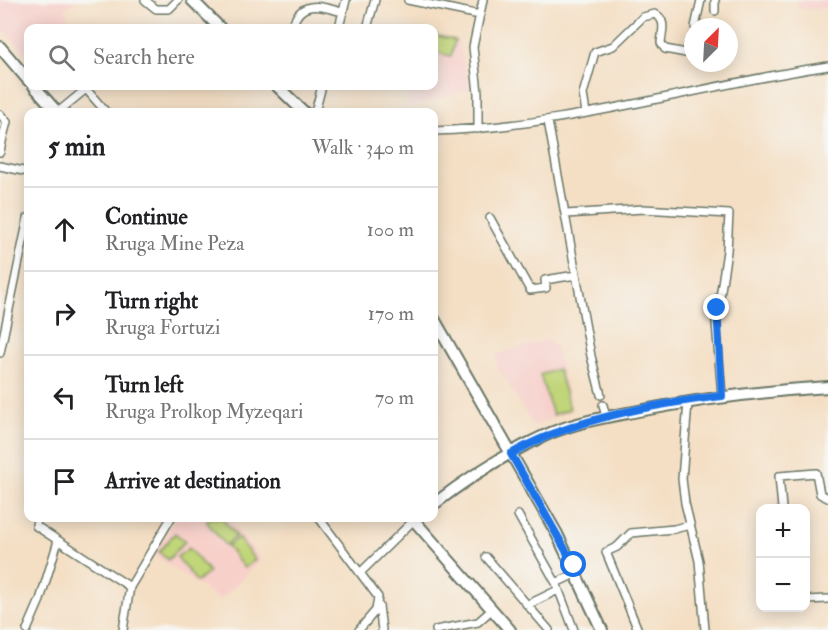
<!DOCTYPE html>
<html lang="en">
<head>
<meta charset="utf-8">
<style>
  :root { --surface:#fff; --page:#f2f2f2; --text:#202124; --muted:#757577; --line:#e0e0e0 }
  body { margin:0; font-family:"IM FELL Double Pica",serif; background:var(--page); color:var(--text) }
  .controls { position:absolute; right:18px; bottom:18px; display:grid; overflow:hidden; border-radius:12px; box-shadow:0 3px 15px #0003 }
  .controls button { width:54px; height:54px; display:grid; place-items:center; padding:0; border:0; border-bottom:2px solid var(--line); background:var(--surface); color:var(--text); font:30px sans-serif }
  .compass { position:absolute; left:684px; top:18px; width:54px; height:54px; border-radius:50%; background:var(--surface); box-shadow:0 3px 15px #0003; rotate:24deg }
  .stop { position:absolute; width:18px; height:18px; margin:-14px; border:4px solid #1a73e8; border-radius:50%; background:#fff }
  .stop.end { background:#1a73e8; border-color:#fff; box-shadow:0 2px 6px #0008 }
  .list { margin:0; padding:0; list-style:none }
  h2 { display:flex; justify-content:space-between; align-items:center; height:78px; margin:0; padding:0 24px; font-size:26px }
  h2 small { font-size:20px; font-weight:400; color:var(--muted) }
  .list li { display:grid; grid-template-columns:39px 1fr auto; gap:18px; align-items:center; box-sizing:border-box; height:84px; padding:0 24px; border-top:2px solid var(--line) }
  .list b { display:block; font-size:22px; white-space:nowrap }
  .list p { margin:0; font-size:20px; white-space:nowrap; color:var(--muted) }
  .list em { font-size:20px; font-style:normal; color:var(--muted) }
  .icon { flex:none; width:33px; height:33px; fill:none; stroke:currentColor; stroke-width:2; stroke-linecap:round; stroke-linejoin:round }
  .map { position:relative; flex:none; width:828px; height:630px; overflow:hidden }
  .search { position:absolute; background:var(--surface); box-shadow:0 3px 15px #0003; left:24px; top:24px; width:414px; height:66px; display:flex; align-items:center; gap:15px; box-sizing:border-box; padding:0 21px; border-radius:12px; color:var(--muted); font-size:22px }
  .panel { position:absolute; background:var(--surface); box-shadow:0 3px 15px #0003; left:24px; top:108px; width:414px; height:414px; border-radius:12px }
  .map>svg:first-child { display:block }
  .built { fill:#f7d0ca }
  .grass { fill:#c1d579; stroke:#708956; stroke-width:1.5 }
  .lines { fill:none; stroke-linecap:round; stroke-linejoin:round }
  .street-casing { stroke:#6a7666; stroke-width:10 }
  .secondary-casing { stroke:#6a7666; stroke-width:14 }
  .street { stroke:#fff; stroke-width:7 }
  .secondary { stroke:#fff; stroke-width:10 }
  .route { stroke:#1a73e8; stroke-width:8 }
</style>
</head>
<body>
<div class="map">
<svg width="828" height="630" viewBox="0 0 828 630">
  <rect width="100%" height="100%" fill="#f6f6f2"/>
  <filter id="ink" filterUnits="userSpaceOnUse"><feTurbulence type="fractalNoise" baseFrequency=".0167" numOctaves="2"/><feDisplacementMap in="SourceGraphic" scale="12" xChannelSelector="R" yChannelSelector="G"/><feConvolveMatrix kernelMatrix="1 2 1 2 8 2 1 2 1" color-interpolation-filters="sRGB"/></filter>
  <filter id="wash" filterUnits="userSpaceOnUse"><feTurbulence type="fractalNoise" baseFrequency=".008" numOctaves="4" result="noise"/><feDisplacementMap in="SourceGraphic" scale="24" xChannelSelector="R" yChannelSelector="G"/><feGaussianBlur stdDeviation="1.35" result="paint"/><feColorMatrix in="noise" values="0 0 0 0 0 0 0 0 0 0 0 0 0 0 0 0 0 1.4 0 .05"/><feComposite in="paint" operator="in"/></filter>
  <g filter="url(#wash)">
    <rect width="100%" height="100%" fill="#f4dfc4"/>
    <path class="built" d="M0 0H76L65 9 69 19 59 28H28V49L23 52 0 26Z
      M798 0H828V8L797 9Z
      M434 34 458 40 470 89 409 107 402 86H434Z
      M549 339 551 345H555L572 410 533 426 502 373H498L496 355Z
      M176 518H229L261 560 220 600 154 555Z"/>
    <path class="grass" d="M434 35 455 40 451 56 434 52Z
      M558 369 570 409 553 415 540 375Z
      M211 518H222L236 536 225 545 206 521Z
      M175 533 185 541 168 560 159 552Z
      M238 538 255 560 244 568 227 546Z
      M189 548 209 572 197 582 177 557Z"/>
  </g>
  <g filter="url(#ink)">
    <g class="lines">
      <defs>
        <path id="street" d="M145 0 156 9H169L178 0
          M408 0 480 15
          M715 0V11
          M695 27 701 0
          M292 28C299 0 318 5 342 12
          M342 28 339 27 346 0
          M367 28 375 0
          M58 112 86 89 106 112
          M315 112 322 86
          M586 113 583 94 595 52 613 46 643 17 655 14C667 20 662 32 661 43L665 49 686 53 693 36
          M0 114 7 122 3 137
          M548 121 591 356 601 395
          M478 129V93L473 47 483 0
          M434 131C567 127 696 86 828 66
          M0 137H3L0 152
          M0 166 28 172
          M566 214 643 209 729 214 727 251 716 323 722 396
          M490 218 530 290 546 288 545 280 576 275
          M0 353 28 218
          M688 402 682 479 685 503 699 561 705 630
          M603 405 606 417
          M782 508 779 476 816 473 820 494 828 498
          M518 515 556 583 574 630
          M37 518 36 526 130 587
          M319 518 378 597 376 610 359 630
          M486 557 549 630
          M361 572 414 520
          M556 583 577 573
          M806 600 828 599
          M527 605 558 590
          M379 606 382 630
          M27 630 40 600 58 541
          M123 630 130 587 171 518
          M436 630 478 622 487 614
          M638 630 606 552 617 547 631 533 674 529 690 525"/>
        <path id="secondary" d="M192 0 220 28
          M0 47 28 80
          M34 86 57 112
          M277 86 304 112
          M434 319 557 534 602 630
          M434 504C468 478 506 453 546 435 575 422 607 417 638 411 701 399 764 391 828 387
          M412 518 510 630"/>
      </defs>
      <use href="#street" class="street-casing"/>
      <use href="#secondary" class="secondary-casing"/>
      <use href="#street" class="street"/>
      <use href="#secondary" class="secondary"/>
    </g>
  </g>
  <g class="lines" filter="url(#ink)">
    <path class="route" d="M574 565 511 454C571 419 653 404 722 396L717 308"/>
  </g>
</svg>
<div class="controls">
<button>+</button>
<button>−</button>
</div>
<svg class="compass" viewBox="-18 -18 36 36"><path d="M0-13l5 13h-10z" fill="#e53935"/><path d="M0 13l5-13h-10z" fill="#757577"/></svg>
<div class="stop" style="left:574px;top:565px"></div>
<div class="stop end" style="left:717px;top:308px"></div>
<div class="search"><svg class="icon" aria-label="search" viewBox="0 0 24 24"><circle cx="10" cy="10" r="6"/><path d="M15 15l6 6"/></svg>Search here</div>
<section class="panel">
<h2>5 min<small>Walk · 340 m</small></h2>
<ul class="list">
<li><svg class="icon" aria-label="ahead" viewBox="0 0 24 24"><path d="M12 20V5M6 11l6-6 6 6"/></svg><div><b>Continue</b><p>Rruga Mine Peza</p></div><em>100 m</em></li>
<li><svg class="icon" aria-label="right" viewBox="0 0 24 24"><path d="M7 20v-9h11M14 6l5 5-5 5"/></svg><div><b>Turn right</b><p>Rruga Fortuzi</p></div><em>170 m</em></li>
<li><svg class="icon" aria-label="left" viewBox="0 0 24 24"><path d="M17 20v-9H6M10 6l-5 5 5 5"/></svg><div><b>Turn left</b><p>Rruga Prolkop Myzeqari</p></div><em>70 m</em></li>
<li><svg class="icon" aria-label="arrive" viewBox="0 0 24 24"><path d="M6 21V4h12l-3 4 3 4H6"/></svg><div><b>Arrive at destination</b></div></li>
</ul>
</section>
</div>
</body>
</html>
